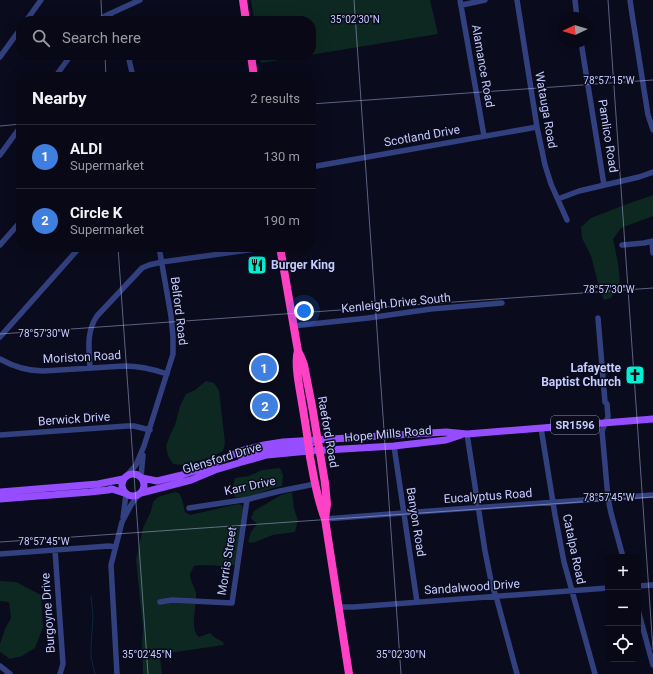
<!DOCTYPE html>
<html lang="en">
<head>
<meta charset="utf-8">
<style>
  :root { --surface:#080816; --page:#161623; --text:#f1f3f6; --muted:#989aa1; --line:#292935; --accent:#8c9099 }
  body { margin:0; font-family:Roboto,sans-serif; background:var(--page); color:var(--text) }
  .controls { position:absolute; right:12px; bottom:12px; display:grid; overflow:hidden; border-radius:8px; box-shadow:0 4px 16px #0002 }
  .controls button { width:36px; height:36px; display:grid; place-items:center; padding:0; border:0; border-bottom:1px solid var(--line); background:var(--surface); color:var(--text); font:20px sans-serif }
  .compass { position:absolute; left:557px; top:12px; width:36px; height:36px; border-radius:50%; background:var(--surface); box-shadow:0 4px 16px #0002; rotate:266deg }
  .you { position:absolute; left:304px; top:311px; width:14px; height:14px; margin:-10px; border:3px solid #fff; border-radius:50%; background:#1a73e8; box-shadow:0 0 0 6px #1a73e833 }
  .badge { display:grid; place-items:center; width:26px; height:26px; border-radius:50%; background:var(--accent); color:#fff; font-size:13px; font-weight:700 }
  .pin { position:absolute; translate:-50% -50%; border:2px solid #fff; box-shadow:0 1px 4px #0006 }
  .list { margin:0; padding:0; list-style:none }
  h2 { display:flex; justify-content:space-between; align-items:center; height:52px; margin:0; padding:0 16px; font-size:17px }
  h2 small { font-size:13px; font-weight:400; color:var(--muted) }
  .list li { display:grid; grid-template-columns:26px 1fr auto; gap:12px; align-items:center; box-sizing:border-box; height:64px; padding:0 16px; border-top:1px solid var(--line) }
  .list b { display:block; font-size:15px; white-space:nowrap }
  .list p { margin:0; font-size:13px; white-space:nowrap; color:var(--muted) }
  .list em { font-size:13px; font-style:normal; color:var(--muted) }
  .icon { flex:none; width:22px; height:22px; fill:none; stroke:currentColor; stroke-width:2; stroke-linecap:round; stroke-linejoin:round }
  .map { position:relative; flex:none; width:653px; height:674px; overflow:hidden }
  .search { position:absolute; background:var(--surface); box-shadow:0 4px 16px #0002; left:16px; top:16px; width:300px; height:44px; display:flex; align-items:center; gap:10px; box-sizing:border-box; padding:0 14px; border-radius:16px; color:var(--muted); font-size:15px }
  .panel { position:absolute; background:var(--surface); box-shadow:0 4px 16px #0002; left:16px; top:72px; width:300px; height:180px; border-radius:16px }
  .map>svg:first-child { display:block }
  .green { fill:#0d2721 }
  .lines { fill:none; stroke-linecap:round; stroke-linejoin:round }
  .stream { stroke:#08293f; stroke-width:1 }
  .minor { stroke:#32407f; stroke-width:5.5 }
  .major { stroke:#954dff; stroke-width:7 }
  .highway { stroke:#ff41c6; stroke-width:8 }
  .ticks { fill:none; stroke:#c6ccff; stroke-width:1; stroke-opacity:0.45 }
  .labels { text-anchor:middle; dominant-baseline:central; stroke-width:3; stroke-linejoin:round; paint-order:stroke }
  .shield { fill:#0a0b1d; stroke:#8e92bb; stroke-width:1 }
  .shield-label { font-size:11px; font-weight:bold; fill:#c6ccff }
  .street-label { font-size:12px; fill:#c6ccff; stroke:#0a0b1d }
  .poi-label { font-size:12px; font-weight:bold; fill:#c6ccff; stroke:#0a0b1d; text-anchor:start }
  .ticks-label { font-size:10px; text-anchor:middle; fill:#c6ccff; stroke:#0a0b1d; stroke-width:3; stroke-linejoin:round; paint-order:stroke }
</style>
</head>
<body>
<div class="map">
<svg width="653" height="674" viewBox="0 0 653 674">
  <rect width="100%" height="100%" fill="#0a0b1d"/>
  <path class="green" d="M251 0H430L438 34 261 63 259 55H311V21H254Z
    M653 195V216L621 228 613 239 618 263 620 282 611 298 604 300 599 287 591 256 582 238 581 227 591 218 627 204Z
    M206 381 214 383 219 390 225 443 223 451 212 457 183 465 173 464 168 456 166 446 170 435 175 425 180 406 186 394 195 390Z
    M280 468 283 475 282 486 273 488 249 497H235L232 489 235 478 249 476 262 470Z
    M175 492 179 493 182 499 185 512 190 515 238 504 242 505 244 515 236 562 234 565C221 568 207 563 194 566 193 569 190 572 190 575 190 581 195 587 196 593 197 606 189 629 199 637L210 633 214 637 223 642 224 645 169 653H163L160 657 162 674H143L142 642 143 629 136 560 143 528 151 511 153 502 158 497Z
    M292 492 294 509 298 520 295 532 273 535 252 543 248 542 251 532 257 524 251 518 254 511 281 495Z
    M0 581 16 582 41 595 43 627 35 648 22 656 10 659 0 652V644L5 629 11 618 9 602 0 601Z"/>
  <g class="lines">
    <path class="stream" d="M91 596 93 616 91 648V657L95 674"/>
    <path class="minor" d="M460 0 484 136
      M517 0 537 127 545 165 551 184 567 220
      M575 0 577 18
      M630 0 632 14 648 115 653 130
      M462 5 485 0
      M109 14 113 21
      M26 21 41 0
      M98 21 105 16 140 0
      M581 42 604 185
      M128 55 133 77
      M0 57 21 28
      M55 77 71 55
      M0 155 21 126
      M311 167 537 127
      M558 199 579 191 639 177 653 172
      M652 241 653 253
      M0 245 21 221
      M622 245 644 243 653 241
      M598 318 605 402 607 404 608 417 602 431 608 498 611 513 623 557
      M293 326 368 318 431 309 502 303
      M0 337 80 247
      M0 359C14 367 27 371 43 371L124 366C140 366 153 369 167 374
      M90 368C89 349 86 332 97 316L142 268 149 265 162 262 270 247
      M541 428 555 515 564 562 595 674
      M467 434 485 551 492 586 496 596 517 674
      M0 435 127 426H134L150 430
      M394 446 417 602
      M128 474 136 465 144 446 173 354V337L171 316 159 247
      M141 477 143 455
      M189 508 249 499 280 491 315 484
      M123 518 126 494
      M325 519 403 513 653 495
      M55 550 63 664 60 674
      M0 554 109 546 115 547
      M638 586 653 585
      M160 602 172 600 232 603 247 500
      M338 607H354L608 588
      M638 610 653 665
      M0 666 10 674
      M117 674 111 565 122 522 131 505 138 495"/>
    <path class="major" d="M241 458C264 449 284 447 308 445L312 443
      M122 485a11 11 0 1 1 22 0a11 11 0 1 1-22 0Z
      M142 478 157 481 182 475 203 468 241 451 264 445 283 442 446 432 467 434 653 419
      M0 492 98 484 123 479
      M141 493 191 480 215 470 242 462 267 455 309 451 394 446 446 440 461 435
      M0 499 90 492 108 490 112 489 124 493"/>
    <path class="highway" d="M243 0 246 21
      M251 55 254 77
      M280 247 298 351C294 363 300 390 302 403 305 421 308 439 310 457 314 478 317 499 325 519L349 674
      M298 351 301 357 304 365 312 406 325 483 327 504 325 519"/>
  </g>
  <path class="ticks" d="M101 0 102 21M354 0 401 674M608 0 653 650M105 55 106 77M311 104 653 80M0 126 21 124M118 247 148 674M0 334 653 288M0 542 653 497"/>
  <defs>
    <symbol id="restaurant-square" viewBox="-11 -11 22 22"><rect x="-9" y="-9" width="18" height="18" rx="4" fill="#00f1d4" stroke="#0a0b1d"/><path d="M-5-6h1v4h1v-4h1v4h1v-4h1v5L-1.5 .5V6h-2V.5L-5-1ZM5-6V6H3V1.5H1.5Q1.5-4 5-6Z" fill="#111"/></symbol>
    <symbol id="church-square" viewBox="-11 -11 22 22"><rect x="-9" y="-9" width="18" height="18" rx="4" fill="#00f1d4" stroke="#0a0b1d"/><path d="M-1.2-6h2.4v3.5h3.3v2.4h-3.3V6h-2.4V-.1h-3.3v-2.4h3.3Z" fill="#111"/></symbol>
  </defs>
  <g fill-rule="evenodd">
    <use href="#restaurant-square" x="246" y="254" width="22" height="22"/>
    <use href="#church-square" x="624" y="364" width="22" height="22"/>
  </g>
  <g class="labels">
    <rect class="shield" x="551" y="416" width="48" height="18" rx="3"/>
    <g class="shield-label">
      <text x="575" y="425">SR1596</text>
    </g>
    <g class="street-label">
      <text transform="translate(483 66) rotate(80)">Alamance Road</text>
      <text transform="translate(546 110) rotate(80)">Watauga Road</text>
      <text transform="translate(422 136) rotate(-10)">Scotland Drive</text>
      <text transform="translate(608 136) rotate(81)">Pamlico Road</text>
      <text transform="translate(396 303) rotate(-6)">Kenleigh Drive South</text>
      <text transform="translate(179 311) rotate(83)">Belford Road</text>
      <text transform="translate(82 357) rotate(-3)">Moriston Road</text>
      <text transform="translate(74 419) rotate(-4)">Berwick Drive</text>
      <text transform="translate(328 432) rotate(80)">Raeford Road</text>
      <text transform="translate(388 434) rotate(-5)">Hope Mills Road</text>
      <text transform="translate(222 458) rotate(-17)">Glensford Drive</text>
      <text transform="translate(250 486) rotate(-12)">Karr Drive</text>
      <text transform="translate(488 496) rotate(-4)">Eucalyptus Road</text>
      <text transform="translate(416 522) rotate(81)">Banyon Road</text>
      <text transform="translate(574 549) rotate(78)">Catalpa Road</text>
      <text transform="translate(227 561) rotate(-81)">Morris Street</text>
      <text transform="translate(472 587) rotate(-4)">Sandalwood Drive</text>
      <text transform="translate(48 613) rotate(-94)">Burgoyne Drive</text>
    </g>
    <g class="poi-label">
      <text x="271" y="265">Burger King</text>
      <text x="621" y="368" text-anchor="end">Lafayette<tspan x="621" dy="14">Baptist Church</tspan></text>
    </g>
  </g>
  <g class="ticks-label">
    <text x="355" y="23">35°02'30"N</text>
    <text x="609" y="84">78°57'15"W</text>
    <text x="609" y="293">78°57'30"W</text>
    <text x="44" y="337">78°57'30"W</text>
    <text x="609" y="501">78°57'45"W</text>
    <text x="44" y="545">78°57'45"W</text>
    <text x="147" y="658">35°02'45"N</text>
    <text x="401" y="658">35°02'30"N</text>
  </g>
</svg>
<div class="controls">
<button>+</button>
<button>−</button>
<button><svg class="icon" aria-label="locate" viewBox="0 0 24 24"><circle cx="12" cy="12" r="6"/><path d="M12 2v4M12 18v4M2 12h4M18 12h4"/></svg></button>
</div>
<svg class="compass" viewBox="-18 -18 36 36"><path d="M0-13l5 13h-10z" fill="#e53935"/><path d="M0 13l5-13h-10z" fill="#989aa1"/></svg>
<div class="you"></div>
<div class="pin badge" style="left:264px;top:368px;background:#3f7fe0">1</div>
<div class="pin badge" style="left:265px;top:406px;background:#3f7fe0">2</div>
<div class="search"><svg class="icon" aria-label="search" viewBox="0 0 24 24"><circle cx="10" cy="10" r="6"/><path d="M15 15l6 6"/></svg>Search here</div>
<section class="panel">
<h2>Nearby<small>2 results</small></h2>
<ul class="list">
<li><span class="badge" style="background:#3f7fe0">1</span><div><b>ALDI</b><p>Supermarket</p></div><em>130 m</em></li>
<li><span class="badge" style="background:#3f7fe0">2</span><div><b>Circle K</b><p>Supermarket</p></div><em>190 m</em></li>
</ul>
</section>
</div>
</body>
</html>
